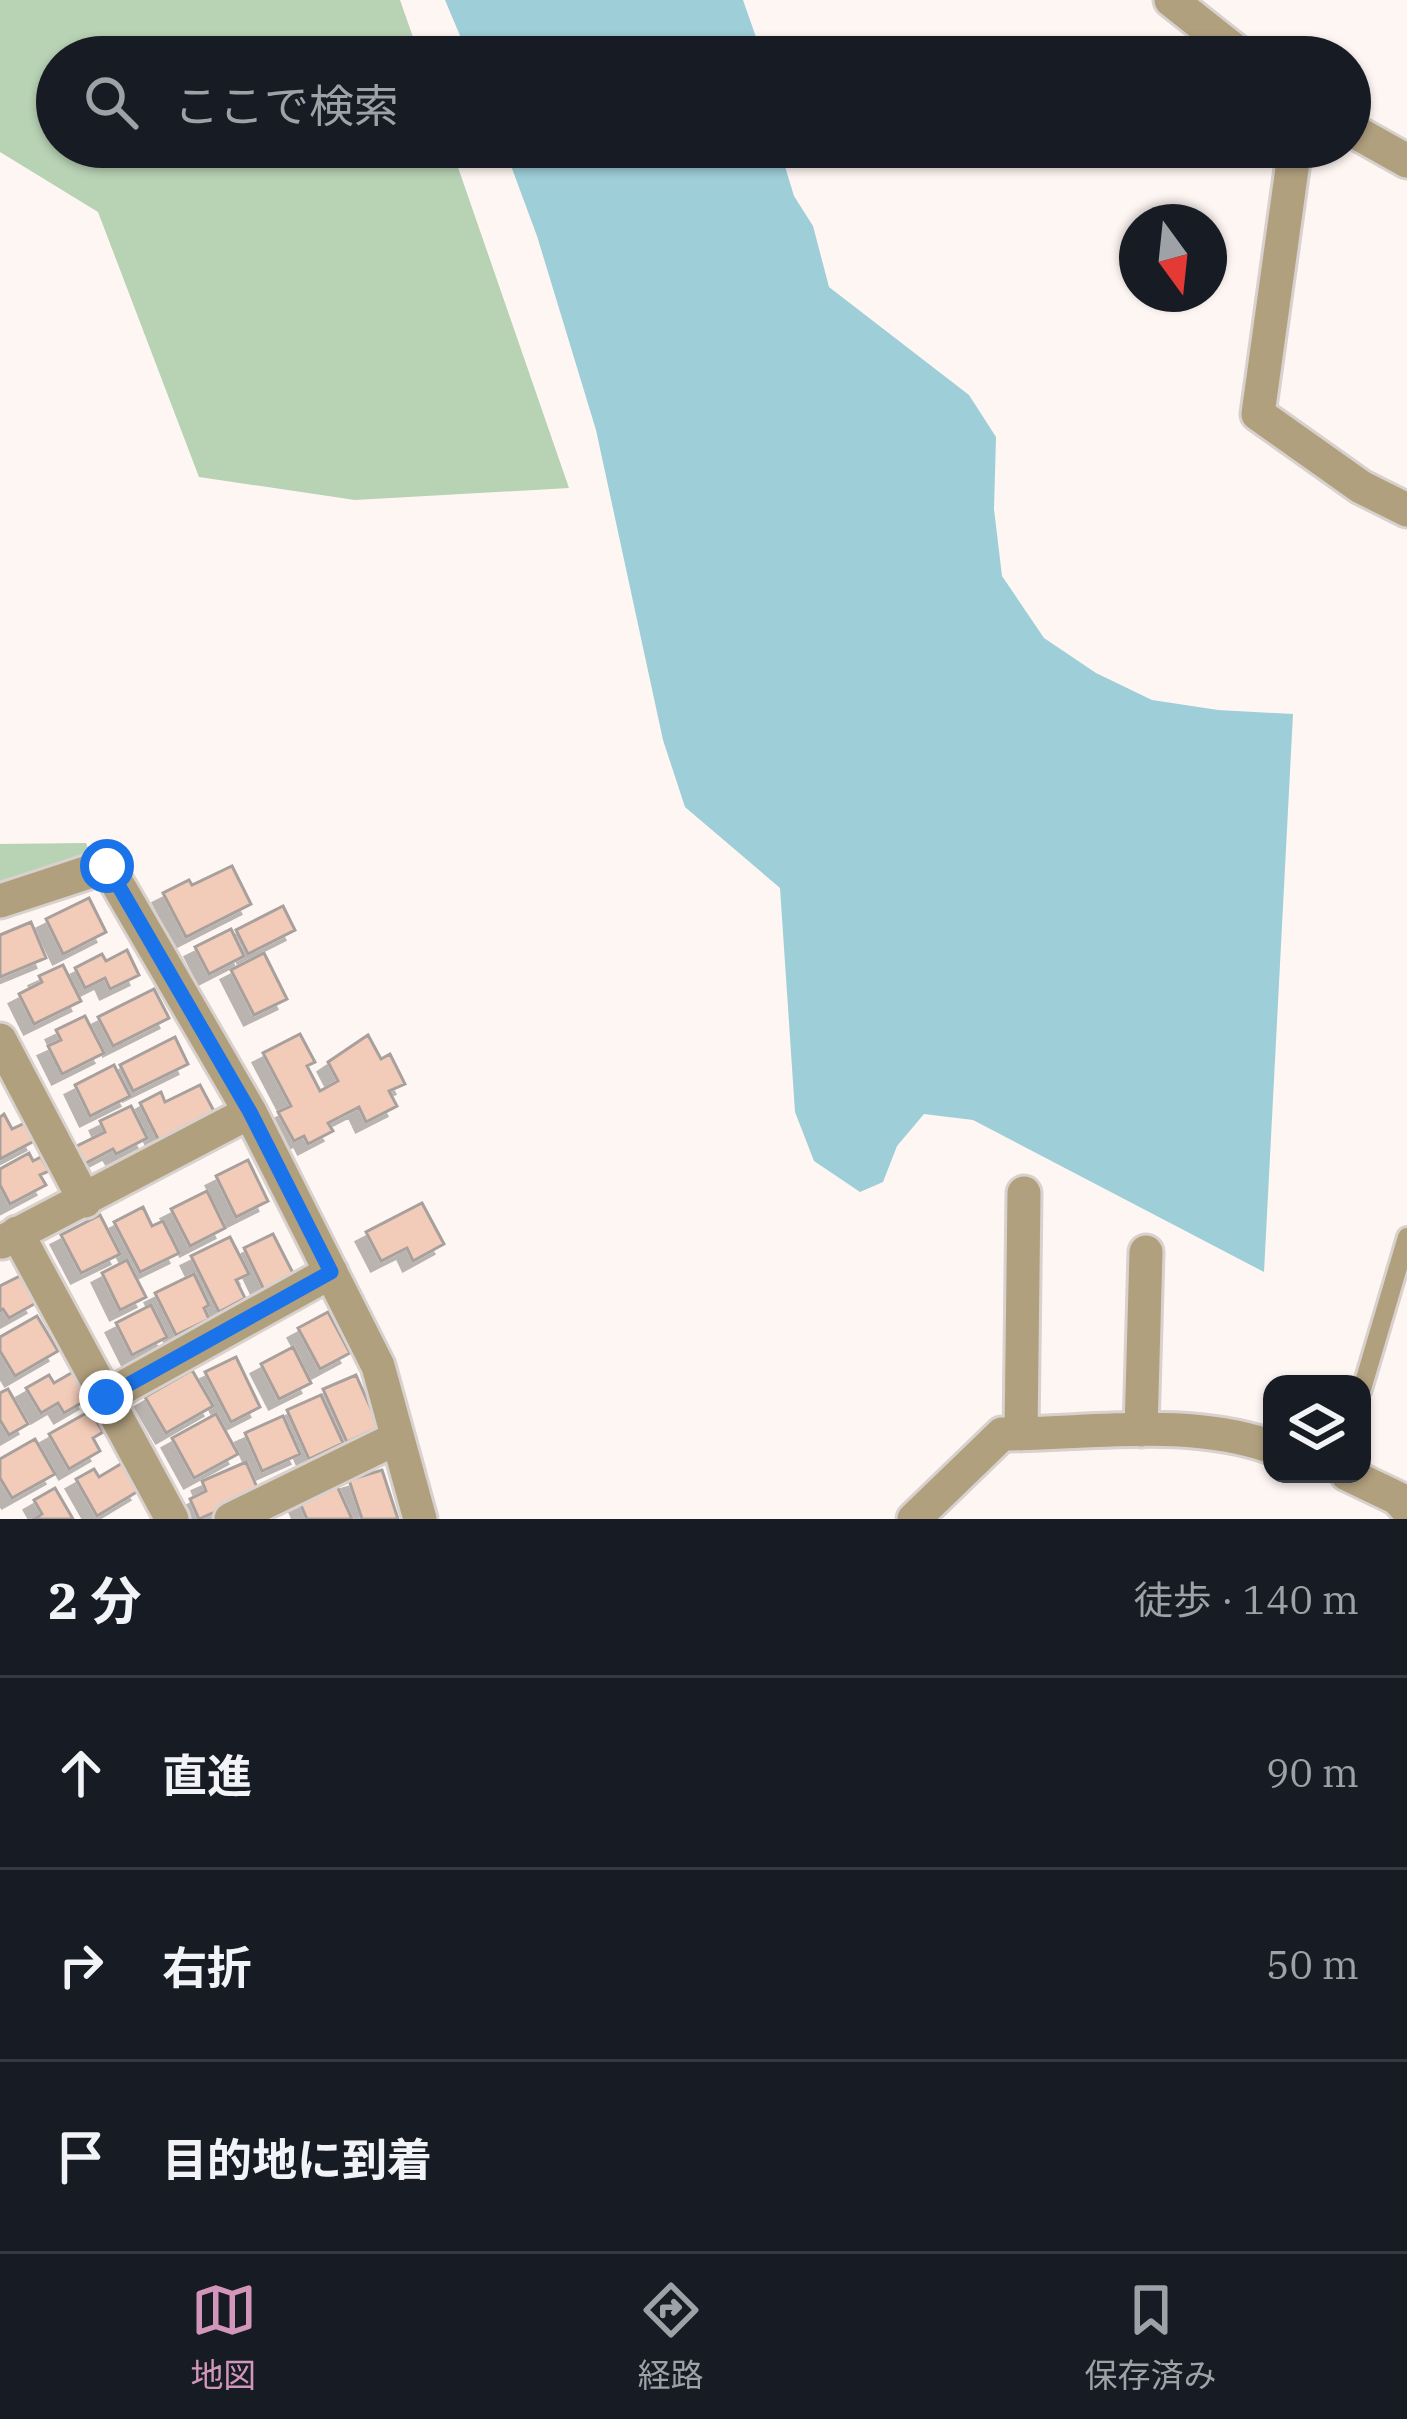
<!DOCTYPE html>
<html lang="ja">
<head>
<meta charset="utf-8">
<style>
  :root { --surface:#171b24; --page:#20242c; --text:#f1f3f6; --muted:#9ea1a6; --line:#363941; --accent:#d196b9 }
  body { margin:0; font-family:"IBM Plex Serif","Noto Sans JP",serif; background:var(--page); color:var(--text) }
  .controls { position:absolute; right:36px; bottom:36px; display:grid; overflow:hidden; border-radius:24px; box-shadow:0 3px 9px #0004 }
  .controls button { width:108px; height:108px; display:grid; place-items:center; padding:0; border:0; border-bottom:3px solid var(--line); background:var(--surface); color:var(--text); font:60px sans-serif }
  .compass { position:absolute; left:1119px; top:204px; width:108px; height:108px; border-radius:50%; background:var(--surface); box-shadow:0 3px 9px #0004; rotate:165deg }
  .stop { position:absolute; width:36px; height:36px; margin:-27px; border:9px solid #1a73e8; border-radius:50%; background:#fff }
  .stop.end { background:#1a73e8; border-color:#fff; box-shadow:0 3px 12px #0008 }
  .list { margin:0; padding:0; list-style:none }
  h2 { display:flex; justify-content:space-between; align-items:center; height:156px; margin:0; padding:0 48px; font-size:51px }
  h2 small { font-size:39px; font-weight:400; color:var(--muted) }
  .list li { display:grid; grid-template-columns:78px 1fr auto; gap:36px; align-items:center; box-sizing:border-box; height:192px; padding:0 48px; border-top:3px solid var(--line) }
  .list b { display:block; font-size:45px; white-space:nowrap }
  .list em { font-size:39px; font-style:normal; color:var(--muted) }
  .icon { flex:none; width:66px; height:66px; fill:none; stroke:currentColor; stroke-width:2; stroke-linecap:round; stroke-linejoin:round }
  .map { position:relative; flex:none; width:1407px; height:1519px; overflow:hidden }
  .search { position:absolute; background:var(--surface); box-shadow:0 3px 9px #0004; left:36px; right:36px; top:36px; height:132px; display:flex; align-items:center; gap:30px; box-sizing:border-box; padding:0 42px; border-radius:66px; color:var(--muted); font-size:45px }
  .sheet { height:732px; background:var(--surface) }
  nav { display:flex; justify-content:space-around; align-items:center; box-sizing:border-box; height:168px; border-top:3px solid var(--line); background:var(--surface); font-size:33px; color:var(--muted) }
  nav a { display:grid; justify-items:center; gap:6px }
  nav .on { color:var(--accent) }
  .map>svg:first-child { display:block }
  .green { fill:#b8d2b4 }
  .water { fill:#9eced8 }
  .building { fill:#f3cbb9; stroke:#a7a09c; stroke-width:3; filter:url(#shadow) }
  .lines { fill:none; stroke-linecap:round; stroke-linejoin:round }
  .service-casing { stroke:#d8d1ce; stroke-width:24 }
  .minor-casing { stroke:#d8d1ce; stroke-width:39 }
  .service { stroke:#b1a07e; stroke-width:18 }
  .minor { stroke:#b1a07e; stroke-width:33 }
  .route { stroke:#1a73e8; stroke-width:15 }
</style>
</head>
<body>
<div class="map">
<svg width="1407" height="1519" viewBox="0 0 1407 1519">
  <defs>
    <filter id="shadow"><feDropShadow dx="-10" dy="10" stdDeviation="0" flood-color="#0004"/></filter>
  </defs>
  <rect width="100%" height="100%" fill="#fef6f2"/>
  <path class="green" d="M0 0H400L420 57H57V147H451L569 488 355 500 199 477 98 212 0 152Z
    M86 843 92 859 0 891V844Z"/>
  <path class="water" d="M445 0H743L763 57H469Z
    M504 147H779L794 196 813 226 829 287 969 395 996 437 994 509 1002 576 1044 638 1096 673 1152 700 1218 710 1293 714 1264 1272 973 1120 924 1114 897 1146 883 1182 860 1192 814 1161 795 1112 780 888 685 807 663 740 596 430 537 236Z"/>
  <path class="building" d="M232 866 251 904 186 937 163 893 189 880 192 885Z
    M89 898 106 932 63 954 46 919Z
    M283 906 295 930 248 954 236 930Z
    M31 922 46 958 0 977V935Z
    M231 929 244 956 209 974 195 947Z
    M127 950 139 975 110 989 105 978 85 988 75 968 102 954 106 961Z
    M264 953 287 999 254 1015 231 970Z
    M63 965 81 1001 34 1024 19 994 42 982 39 976Z
    M154 989 169 1018 113 1046 98 1017Z
    M85 1016 104 1053 62 1074 48 1046 61 1040 56 1030Z
    M300 1034 315 1062 307 1066 320 1091 338 1081 328 1062 368 1035 381 1059 390 1054 405 1084 389 1091 397 1106 366 1122 359 1107 328 1123 333 1131 308 1144 304 1136 294 1141 278 1112 291 1106 263 1053Z
    M175 1037 188 1064 133 1091 120 1065Z
    M114 1065 130 1096 90 1116 75 1085Z
    M200 1085 215 1113 159 1141 140 1103 161 1092 165 1102Z
    M131 1106 147 1138 116 1154 113 1149 84 1164 75 1147 105 1132 100 1121Z
    M4 1114 12 1129 27 1122 36 1140 0 1159V1117Z
    M29 1153 33 1161 41 1157 49 1171 40 1175 46 1185 10 1204 0 1185V1169Z
    M248 1160 268 1201 236 1217 216 1176Z
    M207 1191 225 1228 190 1246 171 1209Z
    M422 1203 444 1244 413 1261 407 1248 381 1261 366 1232Z
    M143 1207 152 1226 163 1221 179 1253 140 1272 114 1222Z
    M100 1215 120 1254 81 1273 61 1235Z
    M273 1234 296 1279 266 1294 244 1248Z
    M230 1237 249 1274 236 1280 245 1298 219 1312 191 1256Z
    M127 1260 146 1297 120 1310 102 1273Z
    M194 1274 209 1305 204 1308 209 1319 176 1335 155 1293Z
    M20 1276 36 1303 9 1318 3 1309 0 1311V1286Z
    M151 1305 167 1337 132 1355 116 1323Z
    M328 1312 350 1353 320 1369 298 1328Z
    M37 1316 58 1351 15 1376 0 1351V1337Z
    M293 1347 311 1383 279 1399 261 1364Z
    M236 1357 260 1407 231 1422 205 1372Z
    M192 1370 213 1406 166 1433 145 1397Z
    M73 1372 88 1399 64 1413 58 1403 41 1413 26 1388 49 1375 54 1383Z
    M356 1375 379 1427 347 1442 323 1389Z
    M8 1389 28 1424 9 1435 0 1420V1393Z
    M321 1395 343 1443 309 1459 287 1410Z
    M90 1411 103 1432 93 1438 100 1451 69 1469 49 1434Z
    M216 1414 238 1454 194 1478 172 1438Z
    M283 1416 300 1454 262 1471 245 1433Z
    M35 1439 55 1474 12 1498 0 1478V1459Z
    M124 1462 140 1490 97 1516 76 1479 94 1469 99 1477Z
    M246 1462 259 1492 199 1519 190 1499 206 1491 202 1481Z
    M382 1470 398 1519H362L349 1480Z
    M337 1486 352 1519H307L300 1503Z
    M55 1488 73 1519H34L42 1514 34 1500Z"/>
  <g class="lines">
    <defs>
      <path id="service" d="M1362 1389 1407 1237"/>
      <path id="minor" d="M1171 0 1243 57
        M1350 129 1407 161
        M1295 147 1258 414 1361 487 1407 510
        M0 901 107 866 250 1112 378 1366 420 1519
        M0 1040 85 1201
        M17 1233 172 1519
        M2 1242 250 1112
        M106 1397 331 1272
        M1141 1430 1146 1252
        M1021 1434 1024 1193
        M1347 1474 1397 1498 1407 1509
        M231 1519 397 1438
        M914 1519 1002 1434C1091 1434 1187 1417 1272 1447"/>
    </defs>
    <use href="#service" class="service-casing"/>
    <use href="#minor" class="minor-casing"/>
    <use href="#service" class="service"/>
    <use href="#minor" class="minor"/>
  </g>
  <g class="lines">
    <path class="route" d="M106 1397 331 1272 250 1112 107 866"/>
  </g>
</svg>
<div class="controls">
<button><svg class="icon" aria-label="layers" viewBox="0 0 24 24"><path d="M12 4l9 5-9 5-9-5zM3 14l9 5 9-5"/></svg></button>
</div>
<svg class="compass" viewBox="-18 -18 36 36"><path d="M0-13l5 13h-10z" fill="#e53935"/><path d="M0 13l5-13h-10z" fill="#9ea1a6"/></svg>
<div class="stop" style="left:107px;top:866px"></div>
<div class="stop end" style="left:106px;top:1397px"></div>
<div class="search"><svg class="icon" aria-label="search" viewBox="0 0 24 24"><circle cx="10" cy="10" r="6"/><path d="M15 15l6 6"/></svg>ここで検索</div>
</div>
<section class="sheet">
<h2>2 分<small>徒歩 · 140 m</small></h2>
<ul class="list">
<li><svg class="icon" aria-label="ahead" viewBox="0 0 24 24"><path d="M12 20V5M6 11l6-6 6 6"/></svg><div><b>直進</b></div><em>90 m</em></li>
<li><svg class="icon" aria-label="right" viewBox="0 0 24 24"><path d="M7 20v-9h11M14 6l5 5-5 5"/></svg><div><b>右折</b></div><em>50 m</em></li>
<li><svg class="icon" aria-label="arrive" viewBox="0 0 24 24"><path d="M6 21V4h12l-3 4 3 4H6"/></svg><div><b>目的地に到着</b></div></li>
</ul>
</section>
<nav>
<a class="on"><svg class="icon" aria-label="map" viewBox="0 0 24 24"><path d="M3 6l6-2 6 2 6-2v14l-6 2-6-2-6 2zM9 4v14M15 6v14"/></svg>地図</a>
<a><svg class="icon" aria-label="directions" viewBox="0 0 24 24"><path d="M12 3l9 9-9 9-9-9zM9 14v-3h6M13 9l2 2-2 2"/></svg>経路</a>
<a><svg class="icon" aria-label="saved" viewBox="0 0 24 24"><path d="M7 4h10v16l-5-4-5 4z"/></svg>保存済み</a>
</nav>
</body>
</html>
